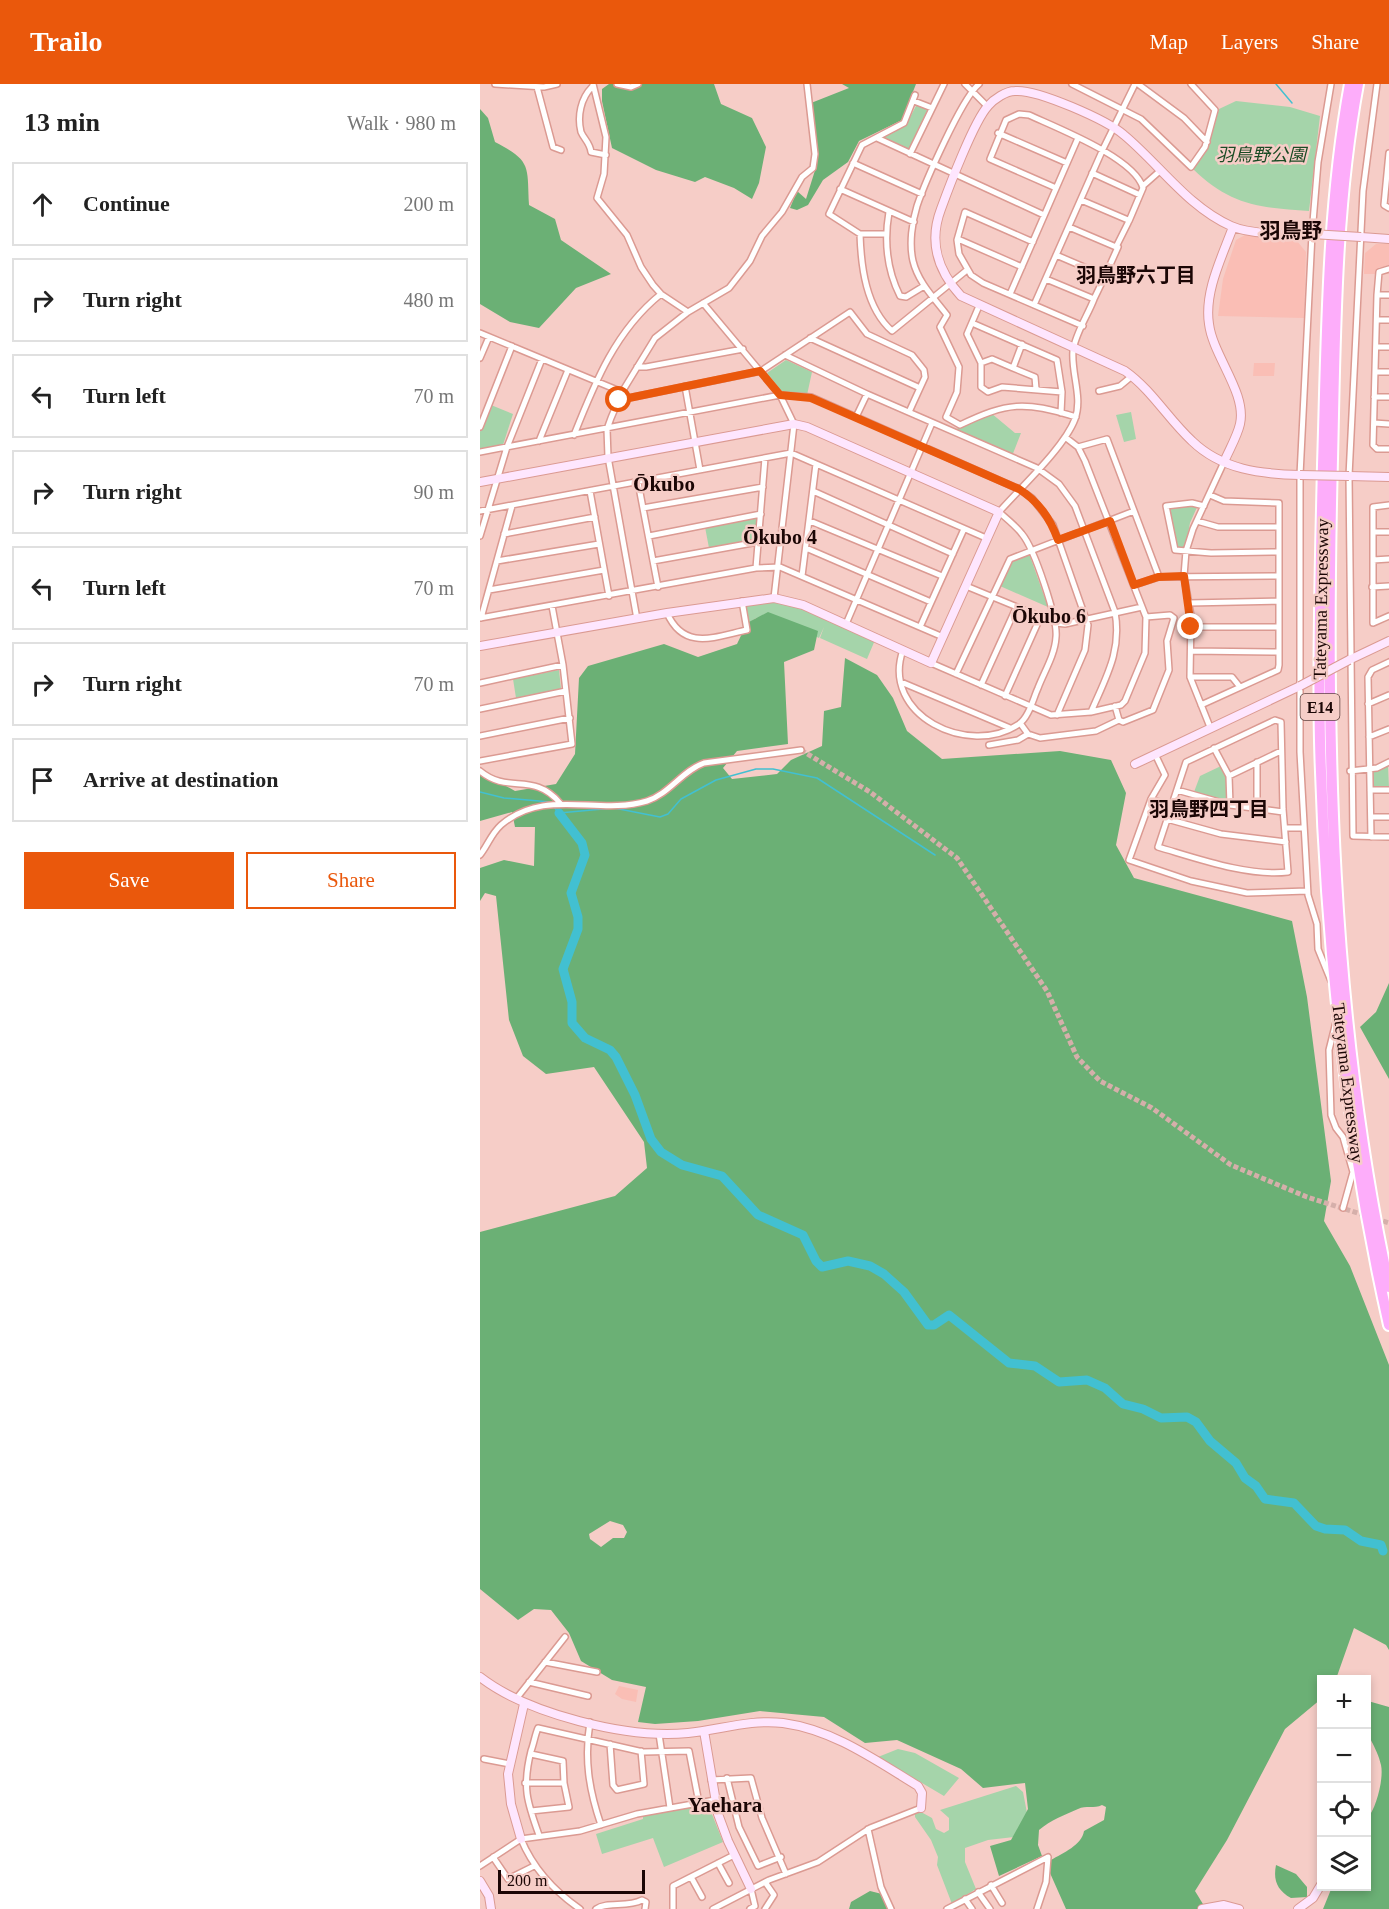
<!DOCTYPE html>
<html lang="en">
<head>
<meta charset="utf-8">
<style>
  :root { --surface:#fff; --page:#f6f6f6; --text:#222; --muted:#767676; --line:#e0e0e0; --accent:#ea580c }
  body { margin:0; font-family:"Times New Roman","Noto Sans JP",serif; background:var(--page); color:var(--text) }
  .controls { position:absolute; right:18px; bottom:18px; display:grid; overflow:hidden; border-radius:0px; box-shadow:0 3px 9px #0003 }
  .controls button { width:54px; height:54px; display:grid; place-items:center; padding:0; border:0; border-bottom:2px solid var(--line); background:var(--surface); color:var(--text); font:30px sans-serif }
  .scale { position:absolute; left:18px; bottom:15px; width:147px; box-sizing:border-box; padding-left:6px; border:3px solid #1b0605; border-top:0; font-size:16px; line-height:21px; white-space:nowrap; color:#1b0605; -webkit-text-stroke:4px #f6cdc7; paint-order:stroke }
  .stop { position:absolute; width:18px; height:18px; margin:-14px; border:4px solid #ea580c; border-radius:50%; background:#fff }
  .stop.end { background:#ea580c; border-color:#fff; box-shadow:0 2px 6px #0008 }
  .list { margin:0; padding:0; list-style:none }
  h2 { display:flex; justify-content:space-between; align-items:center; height:78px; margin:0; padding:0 24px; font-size:26px }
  h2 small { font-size:20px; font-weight:400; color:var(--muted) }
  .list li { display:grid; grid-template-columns:39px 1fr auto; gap:18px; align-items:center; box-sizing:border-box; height:84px; margin:0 12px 12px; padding:0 12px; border:2px solid var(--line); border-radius:0px }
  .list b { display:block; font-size:22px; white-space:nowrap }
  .list em { font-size:20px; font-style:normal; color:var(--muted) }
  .actions { display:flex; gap:12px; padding:18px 24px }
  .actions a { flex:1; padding:14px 0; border:2px solid var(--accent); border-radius:0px; text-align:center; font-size:21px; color:var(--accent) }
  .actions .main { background:var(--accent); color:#fff }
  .icon { flex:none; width:33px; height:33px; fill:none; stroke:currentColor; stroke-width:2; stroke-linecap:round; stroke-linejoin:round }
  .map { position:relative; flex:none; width:909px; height:1825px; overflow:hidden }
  header { display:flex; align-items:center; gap:36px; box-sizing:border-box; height:84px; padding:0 30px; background:var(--accent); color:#fff }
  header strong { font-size:28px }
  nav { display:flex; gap:33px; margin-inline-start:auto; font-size:21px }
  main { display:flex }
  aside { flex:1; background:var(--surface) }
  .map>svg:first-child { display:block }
  .built { fill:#fabeb5 }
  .green { fill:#a5d4aa }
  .forest { fill:#6bb075; fill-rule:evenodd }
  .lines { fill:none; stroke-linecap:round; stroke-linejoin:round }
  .stream { stroke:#42c0d1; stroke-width:1.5 }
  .river { stroke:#42c0d1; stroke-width:9 }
  .street-tunnel { stroke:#d5afaa; stroke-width:5; stroke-dasharray:5 2.5; stroke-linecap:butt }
  .street-casing { stroke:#db9a92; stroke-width:8 }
  .secondary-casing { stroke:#db9a92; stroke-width:10 }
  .highway-casing { stroke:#fff; stroke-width:14 }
  .street { stroke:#fff; stroke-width:5 }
  .secondary { stroke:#fee6fe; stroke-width:8 }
  .highway { stroke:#fdadfa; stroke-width:10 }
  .secondary-bridge-casing { stroke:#db9a92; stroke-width:10; stroke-linecap:butt }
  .secondary-bridge { stroke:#fee6fe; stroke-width:8 }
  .route { stroke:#ea580c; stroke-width:8 }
  .labels { text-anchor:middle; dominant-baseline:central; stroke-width:5; stroke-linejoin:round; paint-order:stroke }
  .shield { fill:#f6cdc7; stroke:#5d423f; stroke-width:1.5 }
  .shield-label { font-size:16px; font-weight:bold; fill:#1b0605 }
  .park-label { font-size:18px; font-style:italic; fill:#1a4b24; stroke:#f6cdc7 }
  .street-label { font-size:18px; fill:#1b0605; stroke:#f6cdc7 }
  .neighbourhood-label { font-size:20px; font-weight:bold; fill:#1b0605; stroke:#f6cdc7 }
  .quarter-label { font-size:21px; font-weight:bold; fill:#1b0605; stroke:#f6cdc7 }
</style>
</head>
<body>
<header>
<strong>Trailo</strong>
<nav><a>Map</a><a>Layers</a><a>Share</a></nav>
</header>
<main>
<aside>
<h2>13 min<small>Walk · 980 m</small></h2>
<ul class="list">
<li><svg class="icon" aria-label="ahead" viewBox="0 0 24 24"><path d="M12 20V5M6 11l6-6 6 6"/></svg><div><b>Continue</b></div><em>200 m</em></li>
<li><svg class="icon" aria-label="right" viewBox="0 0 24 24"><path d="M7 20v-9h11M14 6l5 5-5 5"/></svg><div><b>Turn right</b></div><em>480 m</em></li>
<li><svg class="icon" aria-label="left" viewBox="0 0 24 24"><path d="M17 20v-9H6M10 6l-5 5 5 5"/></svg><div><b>Turn left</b></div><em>70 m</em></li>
<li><svg class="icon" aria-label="right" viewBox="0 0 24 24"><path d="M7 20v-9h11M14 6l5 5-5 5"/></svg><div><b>Turn right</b></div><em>90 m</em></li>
<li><svg class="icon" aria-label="left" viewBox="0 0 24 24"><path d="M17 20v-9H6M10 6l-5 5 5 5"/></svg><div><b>Turn left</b></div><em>70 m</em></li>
<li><svg class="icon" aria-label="right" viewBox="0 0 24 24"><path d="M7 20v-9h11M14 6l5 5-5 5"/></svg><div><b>Turn right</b></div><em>70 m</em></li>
<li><svg class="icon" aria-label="arrive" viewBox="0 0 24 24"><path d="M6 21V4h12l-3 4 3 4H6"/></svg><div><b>Arrive at destination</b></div></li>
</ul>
<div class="actions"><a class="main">Save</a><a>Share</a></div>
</aside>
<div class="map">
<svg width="909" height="1825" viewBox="0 0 909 1825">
  <rect width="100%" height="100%" fill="#f6cdc7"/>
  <path class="built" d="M765 151 817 157 826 168 824 234 738 232 743 195 756 156Z
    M896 160H909V183H899L898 190H884L885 169Z
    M774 279H795L794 292H773Z
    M139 1602 158 1606 156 1618 142 1615 135 1610Z"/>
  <path class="green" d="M756 17 810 23 840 32 829 127C779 124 750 121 713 85L729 60 739 25Z
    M437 20 448 27 430 67 405 56V52L426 41Z
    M306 276 332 288 327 311 304 310 287 289Z
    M11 321 33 330 23 361 0 365V348Z
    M651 328 656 355 644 358 636 331Z
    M511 329 535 349H541L532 372 474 346Z
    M718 421 710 439 705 466 695 465 689 422Z
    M275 433H278L276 455 229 464 225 443Z
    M546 471 550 472 568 523 520 502 531 477Z
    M286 512H300L395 556 387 575 340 554 344 543 339 554 292 532 276 534 263 543 259 515Z
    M79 586 81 605 36 614 33 595Z
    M908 681 909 704H893L892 688Z
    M741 682 746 693 747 716 714 708 720 692Z
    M418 1665 435 1669 479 1694 464 1712 398 1673Z
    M536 1702 543 1708 547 1729 534 1753 508 1756 485 1764V1778L496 1805 472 1820 457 1781 458 1773 451 1756 435 1733V1730L441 1728 452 1734 456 1745 464 1749 469 1746V1734L460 1726Z
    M228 1720 243 1758 184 1783 173 1754 122 1770 116 1750 163 1735V1731Z"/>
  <path class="forest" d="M129 0H234L241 20 272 34 286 63 279 99 272 115 254 104 225 93 215 98 176 86 132 64 122 17V5Z
    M362 0H436L422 36 379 57 368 78 343 96 328 121 317 126 310 124 317 107 326 115 337 80 332 55 331 19 369 4Z
    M0 25 8 34 15 58C52 77 47 82 49 121L75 135 81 156 131 190 96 204 59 244 30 238 0 220Z
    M288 528 338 547 334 566 304 578 308 660 257 667 243 684 252 695 297 690 311 676 342 662 344 627 361 623 365 574 397 591 413 614 427 647 462 675 580 667 631 676 646 709 636 761 654 794 812 837 827 913 851 1097 844 1137 870 1182 909 1281V1566L906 1561 874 1544 856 1595 842 1596 841 1615 805 1645 747 1756 715 1807 726 1825H586L570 1789 571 1776C583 1769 602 1761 604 1747L624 1736 626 1723 622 1721C614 1725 606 1721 598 1725 584 1731 571 1736 559 1746L558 1761 562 1772 519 1792 510 1762 531 1756 548 1725 545 1699 503 1704 481 1685 417 1656 385 1659 344 1633 280 1627 218 1637 175 1640 158 1638 166 1603 132 1596 101 1577 89 1549 71 1526 54 1525 38 1536 0 1505V1148L135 1112 167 1084 164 1058 114 983 66 990 43 972 29 936 16 812 5 809 0 817V784L24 776 54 782 55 743H35L32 728 0 737V687L35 707 76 700 95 670 99 594 108 582 184 560 218 573 257 560 267 539ZM130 1437 143 1441 147 1448 144 1454H133L121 1463 110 1455 109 1450Z
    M909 899V995L880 943 896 928Z
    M888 1617 909 1623V1825H843L852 1803 886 1802 887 1735C896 1725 904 1695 901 1681 896 1657 878 1647 888 1617Z
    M796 1781 816 1790 827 1803V1813L811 1814C797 1806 793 1796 796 1781Z
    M390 1807 402 1810 408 1825H369L371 1818Z"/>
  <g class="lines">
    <path class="stream" d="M796 0 812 19
      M0 708 24 714 70 718
      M73 722 79 729 134 724 180 733 188 730 201 715 236 696 276 685H293L337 694 455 771"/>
    <path class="river" d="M79 729 102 759 105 771 91 809 98 833V845L83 885 92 918V939L105 954 130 966 136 973 155 1011 171 1055 181 1068 202 1081 242 1092 278 1131 323 1151 336 1177 342 1183 368 1177 390 1182 404 1190 424 1208 448 1241H454L469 1231 529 1279 555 1282 579 1298 607 1296 625 1304 643 1320 663 1325 681 1334 707 1333 716 1338 730 1357 756 1379 765 1394 776 1402 785 1415 814 1419 836 1442 845 1445 865 1446 881 1457 901 1461 903 1467"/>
    <path class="street-tunnel" d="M321 666 390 708 477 774 567 907 597 973 620 997 672 1024 751 1081 827 1113 887 1132
      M896 1135 909 1139"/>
    <defs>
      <path id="street" d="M15 0 64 3 77 0
        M113 0 126 53 124 90 117 114 147 151 161 183 173 201 181 210 208 228
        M137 0 151 3 158 0
        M485 0 507 22
        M499 0C482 14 445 98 437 122 432 138 429 160 433 177 438 198 454 214 467 231L460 243 479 283 477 308 466 333 480 341C528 318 544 317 596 333
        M592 0 661 35 711 83 725 63 735 26 711 0
        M658 0 704 34 727 58
        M851 0 838 78 832 150 820 391V668L828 811 837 840 838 865 851 897
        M897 0 883 107 869 392 873 752 909 753
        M57 3 73 63 81 66
        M112 3C101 14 97 32 101 48 104 55 110 59 111 68L126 71
        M435 11 424 39 382 61 349 130 380 150C381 183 386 224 412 247L487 186
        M434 17 452 24
        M518 49 587 79
        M397 54 564 131
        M909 69 904 121 909 124
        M430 70 464 0
        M373 79 442 110
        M664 101 681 86
        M576 104 510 75 526 36 539 30 549 31C577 44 655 74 663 104L660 111 612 89
        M360 105 434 138
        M409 128C404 157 407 186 420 212L426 213 444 202
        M649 137 660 111
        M589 143 636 163 648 139V136L601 116
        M380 150H406
        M478 155 542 183
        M553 158 485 128 477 156 479 170 491 191 503 199 603 242
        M909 185 899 188 897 211 893 361 897 365H909
        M625 192 638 163
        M566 195 614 215 625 192 576 171
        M530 210 598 54
        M897 211H909
        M223 219 300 311 314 340 294 514
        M554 221 623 65 655 0
        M499 222 487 250 501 279V303L508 308 522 303 582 308 581 329
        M897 236H909
        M492 239 577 276 582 308
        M0 249 142 308
        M330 254 440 304
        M542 260 533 284 555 293 556 305
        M896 263H909
        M305 271 387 310 557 384 579 400 595 422 635 528C642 567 626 593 611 628
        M0 274 9 253
        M501 279 512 275 533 284
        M157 283H166L263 265
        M895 288H909
        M205 302 220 386
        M619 307 640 302 652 292
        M894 313H909
        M139 316 281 287 370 228 387 250 432 271 444 286 445 293 429 328
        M376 333 387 310
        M894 339 909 340
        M0 343 32 262
        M94 351C115 298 136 246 181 210
        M59 357 88 286
        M598 363 627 355 679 493
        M0 368 300 311 331 313 539 405 552 414 573 441 608 541 605 566 577 631
        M158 398 178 503
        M110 407 129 512
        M333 407 473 470
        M909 421 893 423V539L909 532
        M724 422 712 419 686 422 695 466 731 469 798 468
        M163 424 283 403
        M0 427 311 369 506 454
        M330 437 462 492
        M717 437 738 443H799
        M893 448H909
        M24 450 115 433
        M0 452 27 363 62 275
        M169 452 281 430
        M326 464 451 518
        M893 476 909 475
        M17 477 119 460
        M173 477 278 458
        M276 484 285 374
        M322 492 336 380
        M654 501 679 493 798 492
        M486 502 576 539 585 540 662 523
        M892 503 909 502
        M9 506 124 486
        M709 519 798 517
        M187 529C204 567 234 553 267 546L262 517
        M0 534 276 484 300 483 463 553
        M1 534 32 422
        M157 535 128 373 127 345 131 334 142 308 175 254 208 228 249 204 270 177 282 152 302 128 322 93 333 84 335 70 327 0
        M366 540 452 339
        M440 543 484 445
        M711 543H798
        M423 566C400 631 489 674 539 640 549 633 553 615 558 604 564 588 575 571 576 553 578 535 554 464 542 450 536 442 527 435 519 428 540 404 584 364 595 335 603 314 591 289 593 267 595 250 608 231 614 215
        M711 567 798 568
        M451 579 571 631 611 628 641 621 645 617 665 569 666 533 605 377 598 363 585 353
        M476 590 530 475 654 427
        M710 593H752L760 603
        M421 598 530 644
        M0 599 83 581
        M501 601 536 524
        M525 612 560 534
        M888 620 909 611
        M721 621 798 586 799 581V419L744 417 730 411
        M635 622 639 636 643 638 673 626 689 586 687 557 694 534 690 531 666 533
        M0 625 86 607
        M795 636 801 638 803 725 808 788C769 793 716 774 678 763L706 678Z
        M540 639 548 650 560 654 616 647 639 636
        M730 643 710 593 711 532 704 492 706 467 713 445 744 378
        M0 652 90 634
        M889 653 909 645
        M509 661 538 656 548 650
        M734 664 749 692 750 721
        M675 670 685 691 671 715 649 776 711 797 767 809 827 807
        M0 677 92 660 83 581 72 522
        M0 687C29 711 53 687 80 719
        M870 687 897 684 909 678
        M749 692 801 667
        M697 706 750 721 803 728
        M890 706H909
        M671 715 692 722
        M777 725V678
        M891 733H909
        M687 735 741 750 806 758
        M805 744H823
        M891 753 888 593 892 586 909 578
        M0 771C8 761 11 750 21 741 65 703 118 732 167 717 189 710 202 687 224 679L321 666
        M856 938 849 966 851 1031 856 1044 863 1053 873 1088 863 1124
        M65 1578 117 1588
        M49 1598 108 1612
        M36 1615 85 1553
        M110 1638C104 1675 109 1706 121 1741
        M179 1650 190 1724
        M130 1660 133 1701 137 1706 164 1700 161 1667
        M51 1670 83 1677 84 1699 89 1723 51 1727
        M4 1675 30 1680
        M247 1694 259 1743 278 1782 301 1773
        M231 1696 271 1694 282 1734 306 1790
        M45 1699H84
        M388 1745 401 1803 411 1825
        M59 1751C47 1718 42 1703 51 1667 54 1659 55 1651 58 1644L163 1668 209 1667 219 1719
        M41 1755C53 1784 74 1807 100 1825
        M13 1773 28 1795 54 1782
        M238 1779 249 1799
        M0 1782 41 1755 100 1747 157 1730 235 1716
        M211 1793 222 1813
        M511 1801 522 1819
        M498 1808 510 1825
        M485 1815 492 1825
        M116 1825C127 1817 147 1824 162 1816L166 1818 165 1825
        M193 1825V1802L254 1771
        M233 1825 289 1796 338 1778 390 1744 441 1724
        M270 1825 275 1822 271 1805
        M285 1825 294 1811 285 1798
        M467 1825 568 1773 566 1798 557 1825"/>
      <path id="secondary" d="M881 153 909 155
        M744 378C749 366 757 353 760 340 767 309 733 272 729 240 724 208 742 173 753 143
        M820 391C781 390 742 386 712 357 688 335 672 306 645 287L481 212C458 187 448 159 461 125 469 103 494 37 508 22 514 15 526 7 535 7 557 5 627 36 644 51 679 80 708 123 751 142 771 151 810 150 832 150
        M869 392 909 393
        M0 398 314 340 327 343 519 428 451 579 323 521 294 514 187 529 0 562
        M869 576 909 557
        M655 680 820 602
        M0 1593C48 1630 147 1655 208 1649 239 1646 271 1635 303 1639 354 1646 395 1676 438 1702L442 1709 441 1724
        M224 1647 238 1730 248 1757 271 1805
        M41 1755 31 1720 28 1690 44 1620
        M0 1797 9 1812 11 1825
        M722 1825 744 1821 759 1825
        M818 1825 833 1814 842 1799"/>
      <path id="highway" d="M870 0C847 125 847 254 843 381 841 473 838 565 840 657 845 853 866 1050 909 1241
        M878 0C855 123 855 251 852 375 845 652 850 931 909 1203"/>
    </defs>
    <use href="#street" class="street-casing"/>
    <use href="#secondary" class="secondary-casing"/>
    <use href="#highway" class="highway-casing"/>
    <use href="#street" class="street"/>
    <use href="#secondary" class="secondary"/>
    <use href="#highway" class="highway"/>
    <defs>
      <path id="secondary-bridge" d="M832 150 881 153
        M820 391 869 392
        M820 602 869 576"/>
    </defs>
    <use href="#secondary-bridge" class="secondary-bridge-casing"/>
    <use href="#secondary-bridge" class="secondary-bridge"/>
  </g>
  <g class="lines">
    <path class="route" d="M139 316 280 287 300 311 331 314 539 405C559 418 570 434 578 456L630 437 654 501 678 493 704 492 711 543"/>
  </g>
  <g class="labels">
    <rect class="shield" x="820.5" y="610" width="39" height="26" rx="4.5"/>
    <g class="shield-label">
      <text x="840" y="623">E14</text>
    </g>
    <g class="park-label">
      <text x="781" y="71">羽鳥野公園</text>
    </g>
    <g class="street-label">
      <text transform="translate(841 515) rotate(-89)">Tateyama Expressway</text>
      <text transform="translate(868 999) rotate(83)">Tateyama Expressway</text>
    </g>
    <g class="neighbourhood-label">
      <text x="656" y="191">羽鳥野六丁目</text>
      <text x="300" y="453">Ōkubo 4</text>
      <text x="569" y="532">Ōkubo 6</text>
      <text x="729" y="725">羽鳥野四丁目</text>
    </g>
    <g class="quarter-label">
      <text x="811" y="147">羽鳥野</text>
      <text x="184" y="400">Ōkubo</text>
      <text x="245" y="1721">Yaehara</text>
    </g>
  </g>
</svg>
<div class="controls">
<button>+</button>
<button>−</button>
<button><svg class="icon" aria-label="locate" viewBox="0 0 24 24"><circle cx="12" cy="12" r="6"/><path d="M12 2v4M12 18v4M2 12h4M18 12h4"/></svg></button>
<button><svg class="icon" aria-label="layers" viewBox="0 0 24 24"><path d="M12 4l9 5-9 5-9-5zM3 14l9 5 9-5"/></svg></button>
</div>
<div class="scale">200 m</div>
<div class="stop" style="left:139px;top:316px"></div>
<div class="stop end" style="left:711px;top:543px"></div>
</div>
</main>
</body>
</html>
